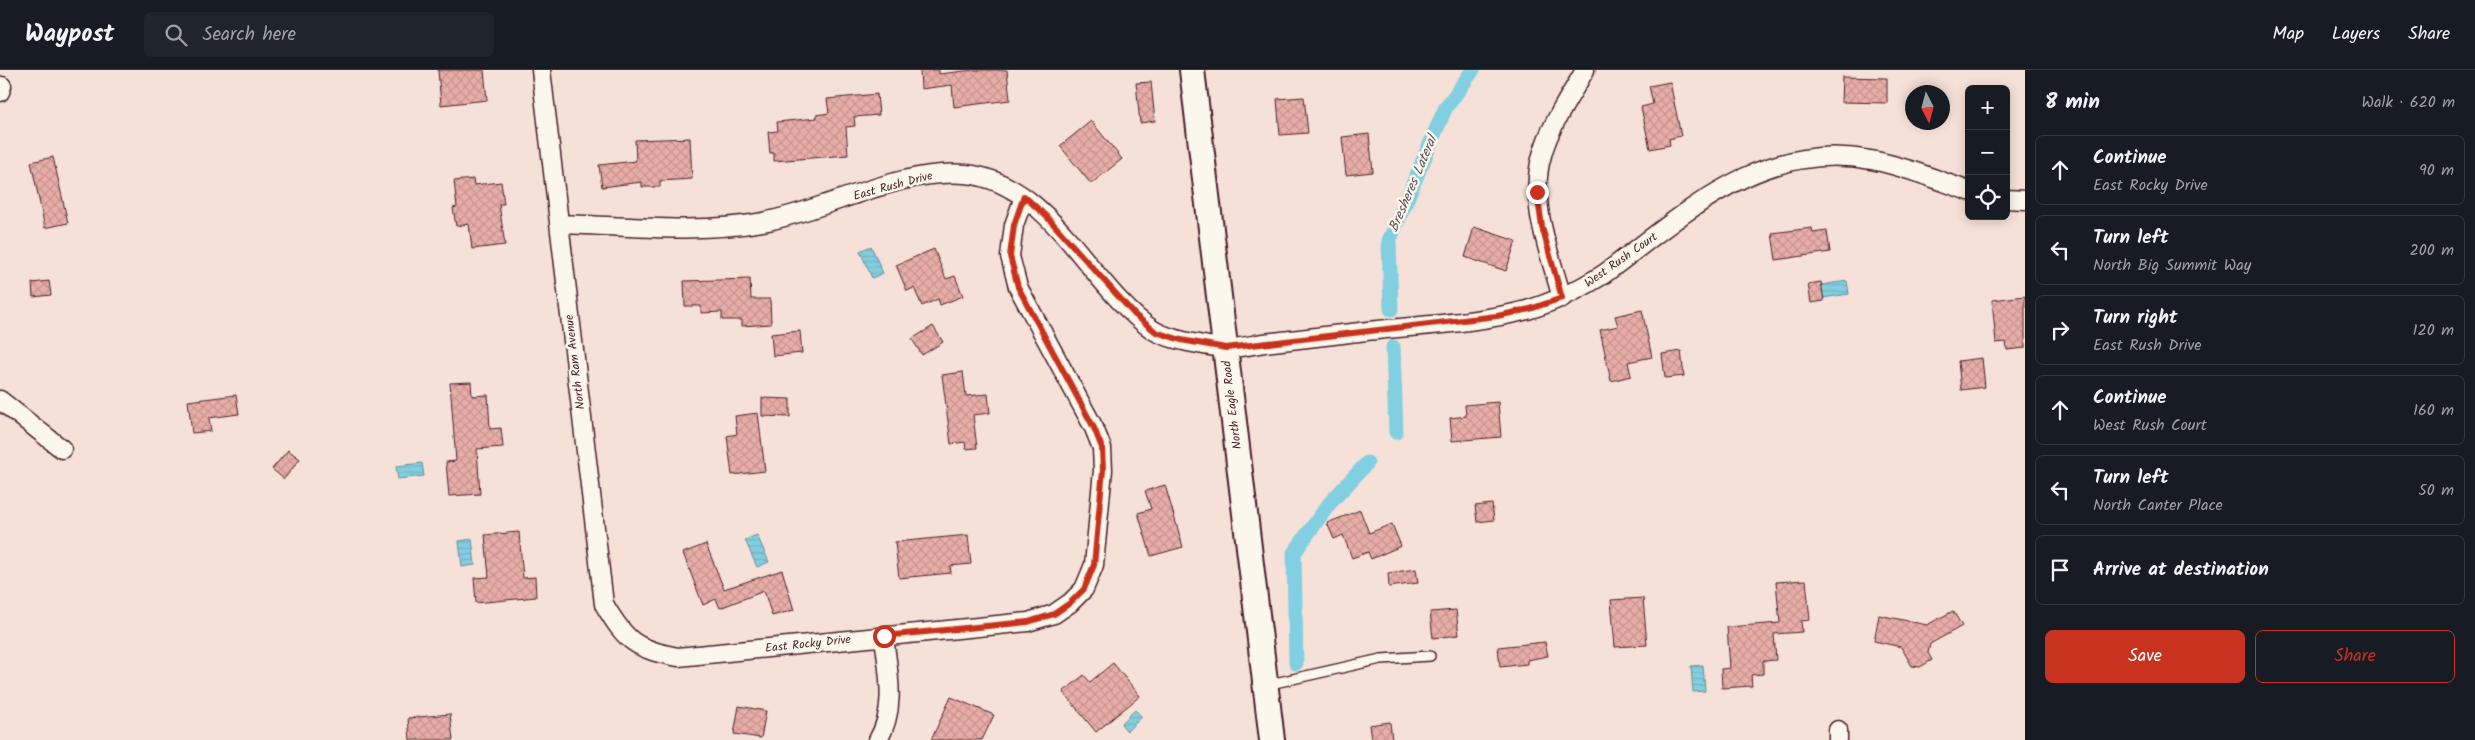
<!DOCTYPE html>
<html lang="en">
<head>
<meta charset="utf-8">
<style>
  :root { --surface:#171b24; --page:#20242c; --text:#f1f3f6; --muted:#9ea1a6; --line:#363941; --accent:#c8321e }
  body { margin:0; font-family:Kalam,sans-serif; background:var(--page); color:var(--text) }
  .controls { position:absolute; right:15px; top:15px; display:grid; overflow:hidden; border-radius:8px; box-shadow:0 2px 12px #0003 }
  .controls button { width:45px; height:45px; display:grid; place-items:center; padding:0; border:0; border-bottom:1px solid var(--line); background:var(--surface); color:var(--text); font:25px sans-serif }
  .compass { position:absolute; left:1905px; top:15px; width:45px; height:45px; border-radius:50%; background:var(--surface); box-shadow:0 2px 12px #0003; rotate:174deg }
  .stop { position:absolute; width:15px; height:15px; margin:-11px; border:4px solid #c8321e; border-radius:50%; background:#fff }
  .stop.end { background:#c8321e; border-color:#fff; box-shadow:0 1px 5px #0008 }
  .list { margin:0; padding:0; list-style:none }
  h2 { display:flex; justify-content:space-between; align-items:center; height:65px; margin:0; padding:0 20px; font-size:21px }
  h2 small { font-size:16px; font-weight:400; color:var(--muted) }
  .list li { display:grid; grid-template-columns:32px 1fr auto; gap:15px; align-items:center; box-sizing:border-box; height:70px; margin:0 10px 10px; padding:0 10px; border:1px solid var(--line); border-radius:8px }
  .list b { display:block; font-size:19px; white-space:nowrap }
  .list p { margin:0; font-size:16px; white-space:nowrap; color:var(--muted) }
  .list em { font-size:16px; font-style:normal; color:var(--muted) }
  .actions { display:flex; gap:10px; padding:15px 20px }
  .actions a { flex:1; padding:11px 0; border:1px solid var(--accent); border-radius:8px; text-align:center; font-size:18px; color:var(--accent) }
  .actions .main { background:var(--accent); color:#fff }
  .icon { flex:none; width:28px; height:28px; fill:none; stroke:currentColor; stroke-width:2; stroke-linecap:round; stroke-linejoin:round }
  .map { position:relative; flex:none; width:2025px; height:670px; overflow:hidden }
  header { display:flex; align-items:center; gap:30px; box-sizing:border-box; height:70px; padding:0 25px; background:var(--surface); border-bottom:1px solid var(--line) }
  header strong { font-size:24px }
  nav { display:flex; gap:28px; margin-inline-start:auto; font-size:18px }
  .search { width:350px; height:45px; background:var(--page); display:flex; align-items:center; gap:12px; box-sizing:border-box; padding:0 18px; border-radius:8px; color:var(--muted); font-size:19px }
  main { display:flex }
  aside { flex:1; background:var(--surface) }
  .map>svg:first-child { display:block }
  .water { fill:url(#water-rules); stroke:#6c8998 }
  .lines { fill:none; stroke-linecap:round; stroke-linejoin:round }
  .canal { stroke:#82cfe1; stroke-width:15 }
  .building { fill:url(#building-cross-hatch); stroke:#4a1f2b }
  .lane-casing { stroke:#4a1f2b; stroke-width:12 }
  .street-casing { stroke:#4a1f2b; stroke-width:21 }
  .secondary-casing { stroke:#4a1f2b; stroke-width:28 }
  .lane { stroke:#fbf7ec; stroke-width:9 }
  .street { stroke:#fbf7ec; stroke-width:18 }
  .secondary { stroke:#fbf7ec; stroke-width:24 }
  .route { stroke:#c8321e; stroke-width:6 }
  .labels { text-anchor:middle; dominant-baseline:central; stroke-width:5; stroke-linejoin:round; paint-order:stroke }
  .street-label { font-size:12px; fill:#4a1f2b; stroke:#fbf7ec }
  .water-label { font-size:14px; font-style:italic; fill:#5b5462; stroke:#fbf7ec }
</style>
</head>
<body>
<header>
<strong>Waypost</strong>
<div class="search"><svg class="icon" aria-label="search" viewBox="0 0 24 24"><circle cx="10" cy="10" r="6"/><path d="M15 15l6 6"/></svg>Search here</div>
<nav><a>Map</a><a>Layers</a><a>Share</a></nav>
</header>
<main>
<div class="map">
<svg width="2025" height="670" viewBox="0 0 2025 670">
  <defs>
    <pattern id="water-rules" width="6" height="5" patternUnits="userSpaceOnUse" patternTransform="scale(1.25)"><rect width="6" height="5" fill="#82cfe1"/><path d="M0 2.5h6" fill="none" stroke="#72b1c1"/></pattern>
    <pattern id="building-cross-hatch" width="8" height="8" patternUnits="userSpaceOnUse" patternTransform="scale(1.25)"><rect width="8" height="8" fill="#e8ada7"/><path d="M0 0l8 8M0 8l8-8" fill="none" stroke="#c89490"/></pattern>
  </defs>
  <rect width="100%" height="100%" fill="#f5e1d7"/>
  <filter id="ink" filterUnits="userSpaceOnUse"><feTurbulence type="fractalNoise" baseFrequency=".02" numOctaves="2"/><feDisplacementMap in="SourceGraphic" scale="10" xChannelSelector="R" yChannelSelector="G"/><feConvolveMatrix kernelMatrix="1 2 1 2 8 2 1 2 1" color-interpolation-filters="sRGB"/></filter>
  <g filter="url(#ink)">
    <path class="water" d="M871 176 883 203 872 208 860 181Z
      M1847 211 1849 224 1823 228 1821 215Z
      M422 393 424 406 398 409 396 396Z
      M757 465 769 492 757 497 745 470Z
      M472 469 475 495 462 497 459 471Z
      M1703 595 1705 621 1693 622 1691 596Z
      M1135 640 1142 647 1127 661 1121 654Z"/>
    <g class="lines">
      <path class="canal" d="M1391 239 1389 171 1445 39 1473 0
        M1393 277 1396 362
        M1296 593 1294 483 1329 434 1367 393"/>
    </g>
    <path class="building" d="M438 0H484L487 30 441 35Z
      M920 0H939V4L973 0H1007L1010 30 954 37 952 15 921 19Z
      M1842 7 1887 8V33L1841 32Z
      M1151 12 1155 51 1140 53 1136 13Z
      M1670 12 1681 66 1669 69 1670 75 1650 79 1641 37 1653 34 1649 16Z
      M877 24 879 45 854 47 855 56 846 57 848 85 774 91V83H770L768 62 778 61 777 52 817 48 816 45 829 43 827 29Z
      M1304 27 1308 63 1280 65 1277 29Z
      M1091 51 1122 89 1091 114 1060 76Z
      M1369 64 1373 102 1346 105 1342 67Z
      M690 68 692 109 660 111V117H642V112L602 117 599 95 636 91 635 70Z
      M53 87 68 153 45 158 31 92Z
      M473 109 474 115 501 112 504 134H499L505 175 472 179 469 154 456 156 453 138 457 137 454 111Z
      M1474 157 1516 171 1506 201 1465 187Z
      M1812 158 1813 163 1827 161 1830 182 1776 190 1772 163Z
      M934 179 946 209 955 206 963 226 940 235 938 229 922 236 914 218 907 221 896 195Z
      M750 209 751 229H770L771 254 742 256V250H722V242L701 243V236H685L684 211Z
      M49 211 51 225 33 227 32 213Z
      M1821 212 1824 231 1811 233 1808 214Z
      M2025 226V278L2007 280 2006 272 1996 273 1992 230Z
      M1642 240 1652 287 1628 292 1631 306 1611 311 1600 260 1618 256 1615 246Z
      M933 256 943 272 922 285 912 269Z
      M800 261 802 283 773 286 771 264Z
      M1681 281 1684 306 1665 308 1662 284Z
      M1982 288 1985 317 1961 320 1958 291Z
      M963 302 966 326 988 324 990 343 973 345 977 378 966 379 965 372 951 374 942 305Z
      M471 312 472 326 488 325 490 359 501 358 503 377 477 379 480 424 449 426 446 392 456 391 450 313Z
      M236 325 239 344 209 348 211 361 192 363 188 331Z
      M762 328 790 329V347L762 346Z
      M1498 332 1501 367 1452 371 1450 348 1466 346 1465 335Z
      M758 343 765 401 732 405 727 366 737 364 735 346Z
      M288 380 300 389 284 409 272 399Z
      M1165 415 1183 477 1151 486 1138 443 1151 439 1145 421Z
      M1492 434 1494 450 1477 452 1475 436Z
      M1360 440 1369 463 1392 454 1401 476 1371 489 1368 482 1352 488 1343 465 1334 469 1327 453Z
      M519 462 523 508 535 507 536 527 476 533 474 508 489 507 485 465Z
      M968 465 971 494 950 496 951 503 899 508 895 472Z
      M706 474 724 519 782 500 794 540 772 546 764 521 720 538 716 529 703 535 683 483Z
      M1416 499 1418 513 1389 517 1388 503Z
      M1806 510 1810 550 1801 551 1802 562 1774 564 1776 590 1763 591V604L1751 605 1752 616 1722 618 1721 599 1730 598 1727 557 1780 553 1776 512Z
      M1643 528 1647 575 1615 577 1611 530Z
      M1456 540 1459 565 1433 568 1430 542Z
      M1953 541 1962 556 1930 574 1928 583 1932 590 1920 597 1912 596 1901 577 1874 571 1879 545 1927 555Z
      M1545 572 1548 586 1527 590V594L1500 597 1498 577Z
      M1113 593 1140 626 1096 662 1063 622 1084 605 1090 612Z
      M951 627 994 645 982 670H931Z
      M739 636 766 641 761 668 734 664Z
      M450 644 453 670H410L408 648Z
      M1390 652 1392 670H1371L1369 655Z"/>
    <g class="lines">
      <defs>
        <path id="lane" d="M1266 615 1381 589 1430 586"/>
        <path id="street" d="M541 0 604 534C626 572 636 579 678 587L1028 552 1054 544 1070 533 1084 519 1094 495 1103 400 1102 378 1094 358 1018 217 1010 186 1014 155 1024 127
          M0 22 2 16
          M2006 129 2025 130
          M560 154C627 156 697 164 763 152 827 140 902 98 966 104 1052 113 1089 217 1153 260 1169 270 1206 276 1224 278 1237 279 1251 275 1264 273 1290 270 1316 267 1342 264 1401 256 1471 255 1527 240 1555 232 1580 219 1604 204 1685 144 1761 69 1871 90 1904 96 1937 110 1969 121
          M1562 228C1550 183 1528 132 1542 85 1550 55 1570 27 1585 0
          M0 330 62 379
          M1838 660V670
          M878 670C897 638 888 602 884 567"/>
        <path id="secondary" d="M1192 0 1272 670"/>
      </defs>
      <use href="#lane" class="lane-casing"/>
      <use href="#street" class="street-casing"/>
      <use href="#secondary" class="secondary-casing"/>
      <use href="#lane" class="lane"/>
      <use href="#street" class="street"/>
      <use href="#secondary" class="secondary"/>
    </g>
  </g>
  <g class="lines" filter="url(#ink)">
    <path class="route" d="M884 566 1028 552 1054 544 1070 533 1084 519 1094 495 1103 400 1102 378 1094 358 1018 217 1010 186 1014 155 1024 126 1047 147 1135 245 1156 262 1181 270 1226 278 1497 246 1530 239 1562 228 1542 157 1537 122"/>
  </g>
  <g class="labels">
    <g class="street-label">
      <text transform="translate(893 116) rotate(-15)">East Rush Drive</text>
      <text transform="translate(1621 190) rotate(-35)">West Rush Court</text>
      <text transform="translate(575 292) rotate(-97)">North Ram Avenue</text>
      <text transform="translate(1232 335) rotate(-97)">North Eagle Road</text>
      <text transform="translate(808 574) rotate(-6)">East Rocky Drive</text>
    </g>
    <g class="water-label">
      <text transform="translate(1413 114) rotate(-67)">Bresheres Lateral</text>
    </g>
  </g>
</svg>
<div class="controls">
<button>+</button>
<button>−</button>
<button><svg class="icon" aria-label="locate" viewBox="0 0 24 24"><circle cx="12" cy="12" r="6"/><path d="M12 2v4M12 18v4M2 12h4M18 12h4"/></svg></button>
</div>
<svg class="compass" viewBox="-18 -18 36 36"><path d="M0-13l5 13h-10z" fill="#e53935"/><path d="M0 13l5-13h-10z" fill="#9ea1a6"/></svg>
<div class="stop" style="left:884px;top:566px"></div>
<div class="stop end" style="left:1537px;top:122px"></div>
</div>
<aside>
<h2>8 min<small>Walk · 620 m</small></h2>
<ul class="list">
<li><svg class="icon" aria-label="ahead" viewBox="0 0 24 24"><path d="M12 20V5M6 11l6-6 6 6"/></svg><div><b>Continue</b><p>East Rocky Drive</p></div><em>90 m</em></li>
<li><svg class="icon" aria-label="left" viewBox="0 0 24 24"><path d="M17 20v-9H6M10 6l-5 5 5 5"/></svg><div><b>Turn left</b><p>North Big Summit Way</p></div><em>200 m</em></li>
<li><svg class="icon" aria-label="right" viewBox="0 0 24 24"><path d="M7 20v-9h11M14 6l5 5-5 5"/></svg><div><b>Turn right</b><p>East Rush Drive</p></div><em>120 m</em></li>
<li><svg class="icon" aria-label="ahead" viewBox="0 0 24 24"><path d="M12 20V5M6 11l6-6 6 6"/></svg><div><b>Continue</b><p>West Rush Court</p></div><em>160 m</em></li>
<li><svg class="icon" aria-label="left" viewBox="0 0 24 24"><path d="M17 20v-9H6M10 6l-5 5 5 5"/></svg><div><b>Turn left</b><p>North Canter Place</p></div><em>50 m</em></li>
<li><svg class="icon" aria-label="arrive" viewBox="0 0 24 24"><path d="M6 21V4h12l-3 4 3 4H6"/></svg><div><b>Arrive at destination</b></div></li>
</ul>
<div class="actions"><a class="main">Save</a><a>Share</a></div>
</aside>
</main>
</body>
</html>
